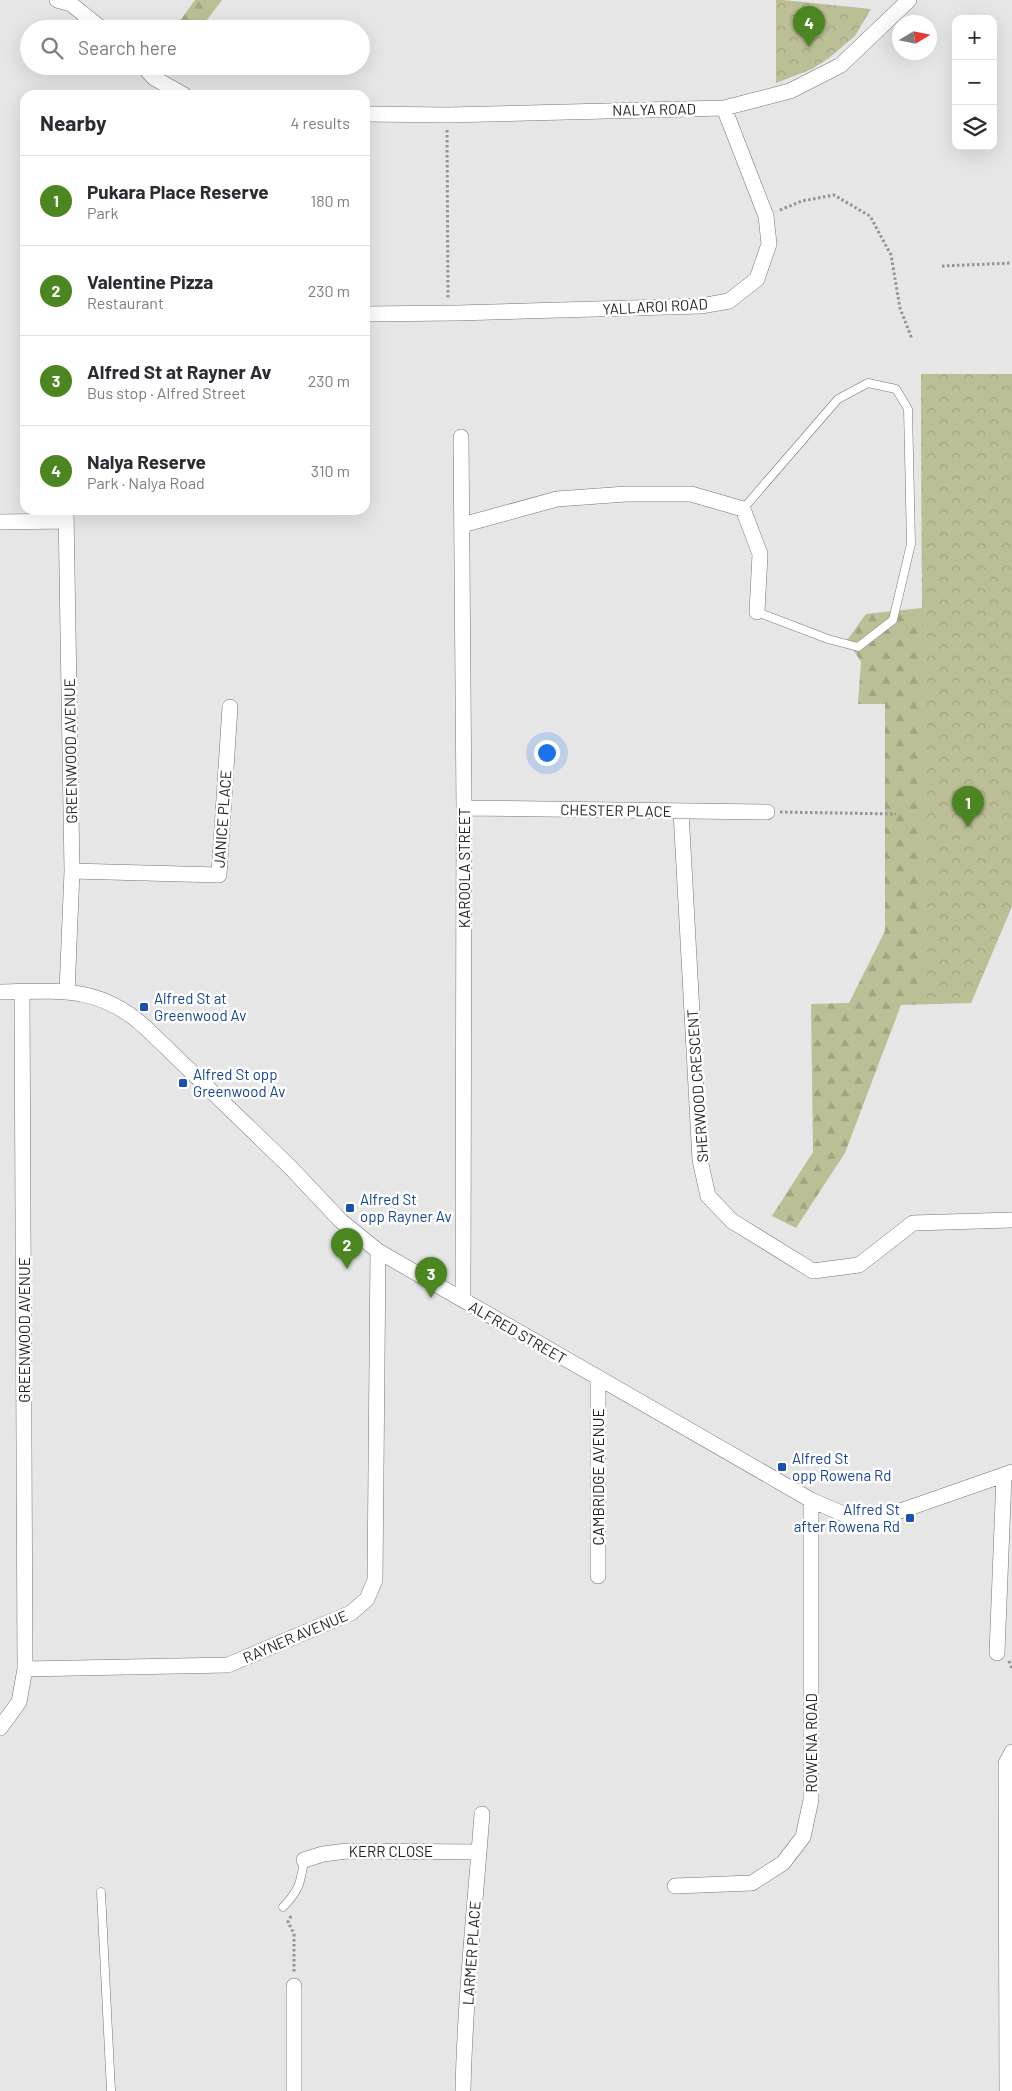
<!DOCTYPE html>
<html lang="en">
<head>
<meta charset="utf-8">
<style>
  :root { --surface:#fff; --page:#f2f2f3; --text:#2b2b33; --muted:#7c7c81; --line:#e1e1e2; --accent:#4c8621 }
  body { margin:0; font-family:Barlow,sans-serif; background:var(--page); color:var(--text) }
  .controls { position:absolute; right:15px; top:15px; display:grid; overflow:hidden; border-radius:10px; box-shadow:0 5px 20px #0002 }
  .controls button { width:45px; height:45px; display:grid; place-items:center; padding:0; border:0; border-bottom:1px solid var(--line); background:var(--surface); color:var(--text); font:25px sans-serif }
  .compass { position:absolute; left:892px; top:15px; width:45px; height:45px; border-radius:50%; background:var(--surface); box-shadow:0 5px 20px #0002; rotate:80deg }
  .you { position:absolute; left:546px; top:752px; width:18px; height:18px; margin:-12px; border:4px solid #fff; border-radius:50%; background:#1a73e8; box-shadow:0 0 0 8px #1a73e833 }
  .badge { display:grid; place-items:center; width:32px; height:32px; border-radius:50%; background:var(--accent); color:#fff; font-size:16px; font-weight:700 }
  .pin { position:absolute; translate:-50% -41px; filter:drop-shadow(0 1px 2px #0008) }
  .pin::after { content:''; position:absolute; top:26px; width:18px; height:15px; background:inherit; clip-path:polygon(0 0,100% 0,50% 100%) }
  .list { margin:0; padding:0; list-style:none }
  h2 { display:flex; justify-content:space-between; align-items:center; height:65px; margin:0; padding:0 20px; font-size:21px }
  h2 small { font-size:16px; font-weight:400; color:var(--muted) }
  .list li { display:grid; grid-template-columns:32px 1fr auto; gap:15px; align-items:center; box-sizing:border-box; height:90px; padding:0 20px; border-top:1px solid var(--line) }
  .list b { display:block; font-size:19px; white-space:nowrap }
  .list p { margin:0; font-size:16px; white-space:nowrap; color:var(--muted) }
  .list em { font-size:16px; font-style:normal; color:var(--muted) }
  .icon { flex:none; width:28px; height:28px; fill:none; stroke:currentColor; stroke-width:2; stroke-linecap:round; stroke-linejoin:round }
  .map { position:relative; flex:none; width:1012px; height:2091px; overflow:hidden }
  .search { position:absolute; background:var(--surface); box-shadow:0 5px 20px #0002; left:20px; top:20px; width:350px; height:55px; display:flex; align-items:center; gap:12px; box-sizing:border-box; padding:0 18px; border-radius:28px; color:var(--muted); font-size:19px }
  .panel { position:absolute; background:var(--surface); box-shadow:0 5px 20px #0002; left:20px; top:90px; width:350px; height:425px; border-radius:15px }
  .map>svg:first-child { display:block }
  .forest { fill:url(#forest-firs) }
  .park { fill:url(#park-crowns) }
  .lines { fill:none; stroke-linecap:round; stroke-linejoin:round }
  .lane-casing { stroke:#767677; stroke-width:9 }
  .street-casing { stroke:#767677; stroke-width:16 }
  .path { stroke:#949495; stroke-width:3; stroke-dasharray:2.5 2.5; stroke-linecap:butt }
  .lane { stroke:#fff; stroke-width:8 }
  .street { stroke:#fff; stroke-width:15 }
  .transit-dot { fill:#1a4fb4; stroke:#fff; stroke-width:2 }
  .labels { text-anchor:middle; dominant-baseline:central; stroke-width:5; stroke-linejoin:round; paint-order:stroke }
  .street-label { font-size:15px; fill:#232324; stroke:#fff }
  .transit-label { font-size:15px; fill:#164399; stroke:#fff; text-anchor:start }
</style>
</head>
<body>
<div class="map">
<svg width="1012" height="2091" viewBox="0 0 1012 2091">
  <defs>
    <pattern id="forest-firs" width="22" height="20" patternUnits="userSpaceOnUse" patternTransform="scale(1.25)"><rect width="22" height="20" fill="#bcbf96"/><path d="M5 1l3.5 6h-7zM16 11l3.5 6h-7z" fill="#a1a481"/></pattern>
    <pattern id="park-crowns" width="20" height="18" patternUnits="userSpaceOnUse" patternTransform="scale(1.25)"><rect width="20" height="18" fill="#bcbf96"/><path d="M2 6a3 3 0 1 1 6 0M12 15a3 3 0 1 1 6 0" fill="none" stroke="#a1a481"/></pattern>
  </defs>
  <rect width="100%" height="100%" fill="#e6e6e7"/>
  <path class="forest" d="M195 0H222L200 29H174Z
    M921 374H1012V906L971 1003 901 1005 845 1153 796 1228 772 1216 813 1152 811 1004 849 1003 885 931V704H858L861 662 847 640 866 614 922 608Z"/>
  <path class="park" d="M776 0H783L871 9 855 36 829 58 812 69 776 83Z
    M921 374H1012V906L971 1003H924Z"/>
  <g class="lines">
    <defs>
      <path id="lane" d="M743 509 838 399 868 383 896 389 908 409 911 544 893 620 858 647 828 639 757 612
        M101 1892 111 2091
        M283 1907C299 1891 301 1882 304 1860"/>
      <path id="street" d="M57 0 71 4 102 29
        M143 66 154 78 184 95
        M365 114 447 115 724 108 790 91 841 65 909 0
        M365 314 457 313 701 306 729 301 757 279 769 244 766 216 724 108
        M461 437 464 808 463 1300
        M66 510 72 871 67 992
        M0 522 66 521
        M462 525 557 499 626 494H691L743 509 760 554 757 612
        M464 808 767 812
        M681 811 700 1160 708 1196 732 1221 813 1271 859 1265 913 1223 1012 1220
        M72 871 219 875 230 707
        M0 992C58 991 100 985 146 1028L290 1167 341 1221 378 1251 811 1500 855 1519 883 1517 1012 1472
        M598 1378V1576
        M997 1653 1004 1476
        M25 1669 228 1665 351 1613 367 1599 375 1580 378 1251
        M0 1728 19 1702 25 1669 22 991
        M304 1860 323 1854 347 1851 479 1852
        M675 1886 752 1883 783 1863 803 1837 811 1800V1500
        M294 1986V2091
        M463 2091C465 1998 475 1907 482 1814
        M1007 2091 1006 1763 1012 1752"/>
    </defs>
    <use href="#lane" class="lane-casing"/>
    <use href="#street" class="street-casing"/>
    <path class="path" d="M447 130 448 299
      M780 210 802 201 834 195 870 216 891 255 900 308 912 339
      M942 266 1012 263
      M780 812 896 814
      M1009 1661 1012 1669
      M291 1916 288 1922 294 1934V1973"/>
    <use href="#lane" class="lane"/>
    <use href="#street" class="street"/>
  </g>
  <g class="transit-dot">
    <rect x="139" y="1002" width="10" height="10" rx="2.5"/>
    <rect x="178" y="1078" width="10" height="10" rx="2.5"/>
    <rect x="345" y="1203" width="10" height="10" rx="2.5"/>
    <rect x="777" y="1462" width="10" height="10" rx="2.5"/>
    <rect x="905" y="1513" width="10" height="10" rx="2.5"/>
  </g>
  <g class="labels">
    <g class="street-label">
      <text transform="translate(654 109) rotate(-1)">NALYA ROAD</text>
      <text transform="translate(655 306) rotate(-3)">YALLAROI ROAD</text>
      <text transform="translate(70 751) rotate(-91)">GREENWOOD AVENUE</text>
      <text transform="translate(616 810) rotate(1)">CHESTER PLACE</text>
      <text transform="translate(222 819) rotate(-86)">JANICE PLACE</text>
      <text transform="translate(464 868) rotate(-90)">KAROOLA STREET</text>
      <text transform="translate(697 1086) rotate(-94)">SHERWOOD CRESCENT</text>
      <text transform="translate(24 1330) rotate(-90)">GREENWOOD AVENUE</text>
      <text transform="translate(518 1332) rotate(30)">ALFRED STREET</text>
      <text transform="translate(598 1477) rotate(-90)">CAMBRIDGE AVENUE</text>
      <text transform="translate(295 1636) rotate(-23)">RAYNER AVENUE</text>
      <text transform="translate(811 1743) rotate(-90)">ROWENA ROAD</text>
      <text x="391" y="1851">KERR CLOSE</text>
      <text transform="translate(471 1953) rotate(-86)">LARMER PLACE</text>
    </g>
    <g class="transit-label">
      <text x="154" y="998">Alfred St at<tspan x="154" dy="17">Greenwood Av</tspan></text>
      <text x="193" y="1074">Alfred St opp<tspan x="193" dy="17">Greenwood Av</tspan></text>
      <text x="360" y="1199">Alfred St<tspan x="360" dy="17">opp Rayner Av</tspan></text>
      <text x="792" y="1458">Alfred St<tspan x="792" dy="17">opp Rowena Rd</tspan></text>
      <text x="900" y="1509" text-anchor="end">Alfred St<tspan x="900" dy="17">after Rowena Rd</tspan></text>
    </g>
  </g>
</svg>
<div class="controls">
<button>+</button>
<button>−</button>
<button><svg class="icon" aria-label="layers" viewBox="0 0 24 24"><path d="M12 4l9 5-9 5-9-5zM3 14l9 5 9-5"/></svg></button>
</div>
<svg class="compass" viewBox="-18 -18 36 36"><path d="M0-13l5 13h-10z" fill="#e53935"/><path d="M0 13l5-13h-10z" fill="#7c7c81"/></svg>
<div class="you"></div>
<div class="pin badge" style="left:968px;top:827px">1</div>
<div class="pin badge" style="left:347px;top:1269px">2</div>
<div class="pin badge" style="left:431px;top:1298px">3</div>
<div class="pin badge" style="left:809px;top:47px">4</div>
<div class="search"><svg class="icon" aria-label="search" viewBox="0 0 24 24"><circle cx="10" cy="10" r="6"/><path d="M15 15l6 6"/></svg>Search here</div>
<section class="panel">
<h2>Nearby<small>4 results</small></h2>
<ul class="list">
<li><span class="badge">1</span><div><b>Pukara Place Reserve</b><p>Park</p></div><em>180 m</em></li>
<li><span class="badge">2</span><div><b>Valentine Pizza</b><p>Restaurant</p></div><em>230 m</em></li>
<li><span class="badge">3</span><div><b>Alfred St at Rayner Av</b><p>Bus stop · Alfred Street</p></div><em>230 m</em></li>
<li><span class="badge">4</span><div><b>Nalya Reserve</b><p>Park · Nalya Road</p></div><em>310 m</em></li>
</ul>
</section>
</div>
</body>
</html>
